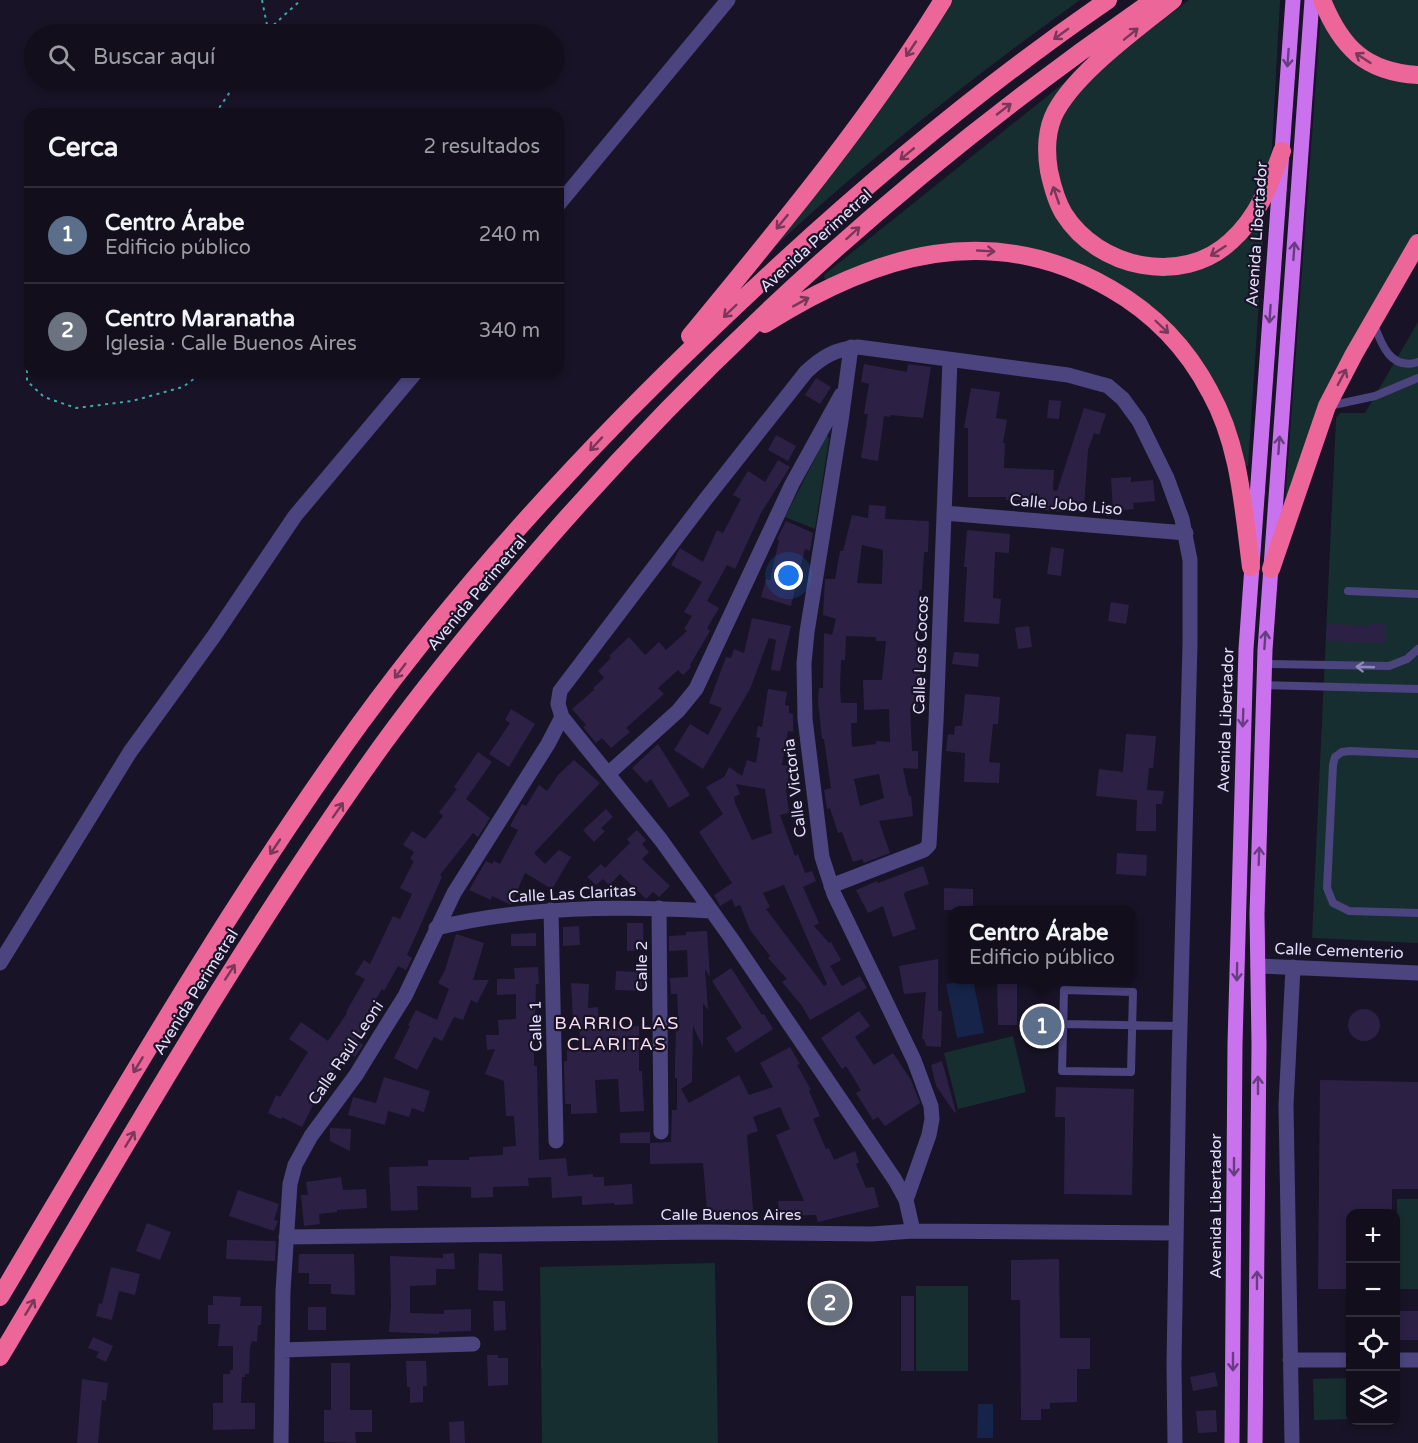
<!DOCTYPE html>
<html lang="es">
<head>
<meta charset="utf-8">
<style>
  :root { --surface:#120e1c; --page:#1f1c29; --text:#f1f3f6; --muted:#9c9ca3; --line:#312e3b; --accent:#d93025 }
  body { margin:0; font-family:"Varela Round",sans-serif; background:var(--page); color:var(--text) }
  .controls { position:absolute; right:18px; bottom:18px; display:grid; overflow:hidden; border-radius:12px; box-shadow:0 3px 9px #0003 }
  .controls button { width:54px; height:54px; display:grid; place-items:center; padding:0; border:0; border-bottom:2px solid var(--line); background:var(--surface); color:var(--text); font:30px sans-serif }
  .you { position:absolute; left:789px; top:576px; width:21px; height:21px; margin:-15px; border:4px solid #fff; border-radius:50%; background:#1a73e8; box-shadow:0 0 0 9px #1a73e833 }
  .badge { display:grid; place-items:center; width:39px; height:39px; border-radius:50%; background:var(--accent); color:#fff; font-size:20px; font-weight:700 }
  .pin { position:absolute; translate:-50% -50%; border:3px solid #fff; box-shadow:0 2px 6px #0006 }
  .popup { position:absolute; left:949px; top:906px; width:186px; height:78px; box-sizing:border-box; display:grid; place-content:center; border-radius:12px; background:var(--surface); filter:drop-shadow(0 2px 4px #0005); font-size:20px; white-space:nowrap; color:var(--muted) }
  .popup b { font-size:22px; color:var(--text) }
  .popup::after { content:''; position:absolute; left:50%; top:100%; margin-left:-12px; border:12px solid transparent; border-top-color:var(--surface) }
  .list { margin:0; padding:0; list-style:none }
  h2 { display:flex; justify-content:space-between; align-items:center; height:78px; margin:0; padding:0 24px; font-size:26px }
  h2 small { font-size:20px; font-weight:400; color:var(--muted) }
  .list li { display:grid; grid-template-columns:39px 1fr auto; gap:18px; align-items:center; box-sizing:border-box; height:96px; padding:0 24px; border-top:2px solid var(--line) }
  .list b { display:block; font-size:22px; white-space:nowrap }
  .list p { margin:0; font-size:20px; white-space:nowrap; color:var(--muted) }
  .list em { font-size:20px; font-style:normal; color:var(--muted) }
  .icon { flex:none; width:33px; height:33px; fill:none; stroke:currentColor; stroke-width:2; stroke-linecap:round; stroke-linejoin:round }
  .map { position:relative; flex:none; width:1418px; height:1443px; overflow:hidden }
  .search { position:absolute; background:var(--surface); box-shadow:0 3px 9px #0003; left:24px; top:24px; width:540px; height:66px; display:flex; align-items:center; gap:15px; box-sizing:border-box; padding:0 21px; border-radius:33px; color:var(--muted); font-size:22px }
  .panel { position:absolute; background:var(--surface); box-shadow:0 3px 9px #0003; left:24px; top:108px; width:540px; height:270px; border-radius:18px }
  .map>svg:first-child { display:block }
  .green { fill:#172e30 }
  .water { fill:#152448 }
  .building { fill:#2c2145; fill-rule:evenodd }
  .lines { fill:none; stroke-linecap:round; stroke-linejoin:round }
  .path { stroke:#3fa9ac; stroke-width:2; stroke-dasharray:3 4.5; stroke-linecap:butt }
  .lane { stroke:#4b447f; stroke-width:8 }
  .street { stroke:#4b447f; stroke-width:15 }
  .primary { stroke:#ca71ed; stroke-width:15 }
  .highway { stroke:#ec669a; stroke-width:18 }
  .oneway { stroke:#77385a }
  .oneway2 { stroke:#683d80 }
  .oneway3 { stroke:#8f89b7 }
  .labels { text-anchor:middle; dominant-baseline:central; stroke-width:4.5; stroke-linejoin:round; paint-order:stroke }
  .street-label { font-size:16px; fill:#e3ddfb; stroke:#181326 }
  .neighbourhood-label { font-size:18px; letter-spacing:1.5px; fill:#fbdeee; stroke:#181326 }
</style>
</head>
<body>
<div class="map">
<svg width="1418" height="1443" viewBox="0 0 1418 1443">
  <rect width="100%" height="100%" fill="#181326"/>
  <path class="green" d="M950 0H1080C972 77 867 160 770 251Z
    M1189 0H1280L1272 148 1267 173 1246 215 1215 246 1181 259H1143L1098 240 1070 210 1056 173 1054 133 1072 98 1114 57Z
    M1329 0H1418V69L1383 62 1351 40Z
    M1321 13 1328 28 1418 82V231L1349 351 1285 503Z
    M1070 78 1054 102 1059 217 1168 274 1265 210 1248 466 1245 465 1175 331 1005 246 827 280 824 278 825 274Z
    M1418 322V943L1312 938 1336 418 1340 413H1365Z
    M828 436 829 439 815 529 785 517 826 437Z
    M1013 1036 1026 1092 958 1109 944 1053Z
    M1397 1199H1418V1289H1397Z
    M715 1263 718 1443H542L540 1267Z
    M916 1286H968V1371H916Z
    M1350 1378V1419L1314 1420 1313 1379Z"/>
  <path class="water" d="M973 980 984 1033 957 1038 946 984Z
    M978 1404H993V1438H977Z"/>
  <path class="building" d="M864 364 907 372 908 364 931 367 923 418 890 415V417L884 416 878 461 861 458 868 414H864L869 384 861 382Z
    M816 378 831 387 820 404 805 395Z
    M971 388 1000 392 996 418 1007 420 1003 443H1005L1004 468 1054 470 1053 490 1057 491 1084 408 1106 414 1099 435 1094 433 1088 450 1084 507 1063 506V512L1043 510V501L1006 500V497H968V428H964Z
    M1049 400 1061 401 1059 419 1047 418Z
    M776 435 796 446 788 461 768 450Z
    M778 460 790 467 761 513 735 569 727 565 707 601 719 608 707 628 710 631 690 665 691 667 683 675 678 670 658 688 664 694 626 728 630 732 611 748 602 738 596 743 583 727 586 725 572 709 594 690 593 688 604 678 598 671 611 658 609 656 629 637 645 655 659 642 666 650 687 631 684 629 692 616 684 612 702 582 671 565 680 548 703 562 717 530 723 533 741 499 733 495 748 471 765 482Z
    M1131 477V482L1153 480 1155 501 1133 503 1134 509 1113 511 1111 478Z
    M869 505 886 506 885 519 929 521 928 552H924L922 590H919L916 661H921L920 679H917L918 708H910L912 751H918V769L903 768 909 796H911L913 816 879 821 890 853 864 863 862 859 853 862 842 832 838 833 830 808 827 809 824 790 831 788 824 739H822L818 701 819 688H823L824 633 832 635 836 619 823 615 825 579H835L840 551H843L852 515 868 518ZM862 545 883 550 882 584 857 583ZM846 636 876 637V641H886L882 680H863L864 710 889 709 890 742 876 741V744L852 747 851 723H857V703H841L840 689 841 660H845ZM879 774 884 798 860 806 854 779Z
    M786 521 813 533 810 551 805 549 791 606 761 597 766 579 770 580 779 540 777 539Z
    M967 530 1010 534 1009 553 995 552 993 598 1001 599 999 624 964 622 967 567H964Z
    M1051 547 1064 549 1061 576 1047 574Z
    M1111 602 1129 605 1126 624 1108 621Z
    M752 618 791 626 780 671 771 670 776 640 769 638 750 689 703 769 674 750 690 724 708 735 722 708 709 703 726 657 731 658 734 649 744 653Z
    M1327 624 1371 626V624H1386V643L1326 641Z
    M1029 626 1032 647 1018 649 1015 628Z
    M954 652 979 654 978 667 952 664Z
    M768 689 787 692 785 705 789 706V713L793 714V732L788 731 782 765 790 766 786 791 789 813 780 815 795 856 798 854 805 873 812 871 816 881 803 887 819 923 814 926 829 943 831 942 841 960 830 966 842 986 860 976 867 988 810 1020 802 1006 782 982 787 979 768 958 770 956 750 930 740 905 735 907 732 899 720 906 714 895 732 883 699 832 723 814 706 787 724 777 729 767 742 776 747 760 756 763 760 738 756 737 758 726 762 727ZM736 784 765 789 772 833 752 840 735 803 734 797 740 794ZM784 885 827 984 824 986 766 909 770 907 763 893Z
    M965 694 1000 697 998 724H993L989 762 1000 763 999 783 964 782 965 753 946 751 948 734 954 735 955 726H962Z
    M511 709 535 724 509 767 489 754 510 723 505 720Z
    M1126 734 1156 736 1153 768H1149L1147 790 1164 791 1162 804H1156V831H1136L1137 800 1096 796 1099 769 1123 772Z
    M658 744 690 795 669 808 651 779 646 783 632 768Z
    M478 752 492 762 466 799 490 818 478 837 473 833 440 875 442 877 407 955 412 958 406 970 398 966 384 991 382 989 362 1022 366 1025 356 1040 363 1045 355 1057 350 1054 316 1087 322 1093 314 1103 302 1127 282 1117 281 1119 268 1113 276 1095 280 1097 308 1052 289 1039 301 1022 328 1041 347 1013 346 1012 365 979 355 974 364 960 370 964 393 916 400 919 412 894 400 888 414 861 410 859 414 852 403 845 412 831 425 839 443 816 439 812 457 789 454 787Z
    M574 760 600 783 534 853 545 864 559 850 571 857 552 889 525 873 511 905 492 896 491 900 469 890 486 861 492 864 494 861 500 864 518 830 510 826 522 804 526 806 539 785 547 791 558 775Z
    M606 809 613 817 601 828 605 831 594 842 583 830Z
    M637 830 646 840 642 844 649 852 642 859 670 886 659 897 653 892 646 899 620 874 609 885 603 879 596 885 587 877 601 864 605 868 630 843 627 839Z
    M1117 853 1147 855 1146 876 1116 874Z
    M923 866 929 884 905 892 904 895 916 929 893 937 883 906 868 913 856 890 877 881 878 883Z
    M944 888 973 889V910H944Z
    M627 923H643L644 950 627 951Z
    M579 926 580 945 563 946V927Z
    M707 931 710 977 705 969 708 1010 703 1003V1047L693 1026 692 1082 681 1089 689 1103 739 1075 749 1095 773 1087 760 1063 790 1047 800 1064 797 1065 811 1090 809 1091 820 1116 813 1119 826 1149 829 1148 834 1160 855 1151 859 1162 856 1164 866 1188 874 1187 879 1207 818 1222 816 1215 779 1216 778 1201H804L776 1135 790 1129 780 1107 753 1117 758 1131 747 1135 754 1221 708 1222 703 1163 650 1164V1143L671 1142 672 1110H677V1078H675V1060L676 1031H679L677 994H671L670 978 688 977 687 950 669 951V936L686 935V932Z
    M536 933V946H511V934Z
    M456 934 484 943 473 980H489L477 1003 471 1000 463 1020 454 1017 442 1041 434 1037 417 1070 394 1058 410 1026 408 1025 416 1010 437 1020 449 989 438 983 445 970Z
    M938 959V1011H942L941 1047 926 1046 924 1039H922L926 992 904 994 899 966Z
    M538 967 539 984H536L535 1016H540V1032H534V1066H537L539 1160 566 1158 568 1176 593 1174V1177H604V1186L632 1184 633 1204 614 1205V1203L582 1205V1196L552 1198 551 1177 528 1178 529 1186 493 1187V1197L471 1198V1187L417 1186 418 1210 391 1211 389 1167 428 1166V1160H469V1157L503 1155V1147L516 1146 514 1116H506L504 1081 485 1074 495 1049 487 1050 486 1035H499L498 1020 516 1019V994L497 995V979H515L514 968Z
    M731 968 762 1015 764 1014 773 1029 736 1053 726 1038 742 1028 712 981Z
    M616 971 642 972V991L615 990Z
    M997 980H1017V1025H998Z
    M571 983 589 984 588 1008 598 1007 599 1027 639 1026V1071H642L644 1111 620 1112 618 1079 595 1080 597 1113 571 1114V1104H565L564 1061H567V1047L581 1046 579 1020 573 1021Z
    M1348 1025a16 16 0 1 1 32 0a16 16 0 1 1-32 0Z
    M859 1011 870 1026 855 1037 874 1065 893 1053 911 1080 920 1103 885 1126 878 1117 873 1120 856 1093 861 1090 846 1066 842 1069 821 1038Z
    M942 1061 956 1112 955 1113 936 1086 931 1065Z
    M384 1077 430 1091 424 1112 412 1108 409 1117 388 1111 385 1125 348 1115 353 1097 376 1103Z
    M1320 1080 1418 1082V1189H1392V1214H1350V1289H1318Z
    M1056 1087 1134 1089 1132 1195 1064 1194 1065 1117H1055Z
    M330 1128 351 1129 350 1151 330 1141Z
    M650 1132V1143H620V1133Z
    M341 1177 343 1190 366 1189 367 1208 337 1210V1212L319 1214 320 1224 304 1226 301 1195H308L306 1182Z
    M238 1190 279 1204 274 1220 278 1221 274 1231 229 1216Z
    M147 1223 171 1232 160 1260 136 1251Z
    M227 1240 276 1241 275 1261 226 1259Z
    M454 1253 455 1269H436V1285L410 1286V1313L444 1314V1310L471 1309V1331L439 1332V1334L389 1332 391 1306 390 1256 443 1258V1254Z
    M479 1253 502 1254 503 1291 478 1290Z
    M299 1254H354L355 1295 331 1294V1284H309V1273H298Z
    M1059 1259 1060 1338H1090V1369H1077V1402L1050 1403V1409H1041V1420H1021L1020 1300H1011V1260Z
    M111 1267 140 1274 135 1295 119 1291 112 1320 96 1316 99 1303 102 1304Z
    M213 1296 241 1297 240 1306H262L261 1325H258L257 1342 252 1341 250 1347 249 1374H245V1377H242L241 1403H255V1429L213 1430V1403H223V1374H230V1370H233V1346H218L220 1324H208V1305H213Z
    M901 1296H914V1371H901Z
    M493 1301H505L506 1330 494 1331Z
    M308 1307H326V1330H308Z
    M1395 1311H1418V1340H1395Z
    M93 1337 113 1346 106 1362 96 1357 99 1352 88 1348Z
    M487 1355H498V1358H508V1385L488 1386Z
    M406 1361H426L427 1386H423V1402L410 1403V1387H407Z
    M331 1363H350V1410H372V1432H355L356 1443 324 1442V1410H331Z
    M1215 1372 1218 1386 1193 1391 1190 1377Z
    M82 1379 108 1383 106 1401 102 1400 98 1443H77Z
    M1216 1410 1217 1432 1198 1433 1196 1411Z
    M464 1421 465 1443H450L449 1422Z"/>
  <g class="lines">
    <path class="path" d="M262 0 268 30 265 34
      M268 30 301 0
      M215 114 238 80
      M30 341 27 345V381L44 397 76 408 132 401 183 387 203 372"/>
    <path class="lane" d="M1374 324C1381 344 1391 371 1418 362
      M1329 406 1375 396 1418 378
      M1348 591 1418 594
      M1264 664 1389 666 1407 659 1418 649
      M1264 685 1418 689
      M1418 754 1350 751 1342 752 1335 757 1333 765 1327 888 1333 903 1349 911 1418 913
      M1064 990 1133 992 1131 1072 1062 1071Z
      M1063 1024 1180 1026"/>
    <path class="street" d="M558 205 728 0
      M851 347 841 421 807 632 804 663 805 719 822 857 834 894 914 1060 931 1106 932 1119 929 1135 906 1200
      M944 513 1186 533
      M608 774 678 711 696 689 792 484 841 395
      M831 886 924 850 929 845 936 722 950 360
      M659 908 661 1132
      M551 910 556 1141
      M436 928C526 906 619 906 711 911
      M0 963 130 752 214 636 295 516 416 372
      M1258 966 1418 973
      M913 1231 906 1200 895 1180 731 938 661 840 562 717 558 704 560 691 705 500 806 372C822 357 835 349 858 347L1068 375 1108 386 1123 399 1139 421 1167 478 1182 519 1190 560V644L1179 1064 1174 1365 1175 1443
      M286 1237 707 1232 872 1234 913 1231 1176 1233
      M282 1350 473 1344
      M1290 1360H1350
      M1396 1360H1418
      M281 1443 283 1291 290 1184 295 1165 311 1136 356 1075 388 1023 405 996 454 893 548 744 562 717
      M1292 1443 1286 1105 1293 967"/>
    <path class="primary" d="M1232 1443 1235 1044 1246 649 1293 0
      M1255 1443 1259 1044 1257 914 1265 650 1312 0"/>
    <path class="highway" d="M1173 0C1137 29 1071 76 1053 117 1046 134 1046 153 1049 171 1052 185 1056 201 1064 214 1098 268 1182 287 1231 241 1258 217 1270 184 1282 151
      M1322 0C1341 47 1365 72 1418 75
      M765 324C875 254 991 219 1111 289 1153 313 1187 348 1210 392 1240 446 1243 507 1251 567
      M690 336C779 228 869 120 943 0
      M1271 569 1327 406 1354 354 1418 243
      M0 1297C115 1104 227 908 359 725 466 578 590 444 722 319 842 204 971 94 1108 0
      M0 1357C123 1150 242 940 383 744 431 678 483 615 536 553 718 342 924 158 1154 0"/>
  </g>
  <defs><path id="oneway-shaft" d="M-6 0H5M1.5-3L5.5 0L1.5 3" fill="none" stroke-width="1.6" stroke-linecap="round" stroke-linejoin="round" transform="scale(1.5)"/></defs>
  <g class="oneway">
    <use href="#oneway-shaft" transform="translate(1061 34) rotate(144)"/>
    <use href="#oneway-shaft" transform="translate(1131 34) rotate(-39)"/>
    <use href="#oneway-shaft" transform="translate(911 49) rotate(124)"/>
    <use href="#oneway-shaft" transform="translate(1363 58) rotate(-147)"/>
    <use href="#oneway-shaft" transform="translate(1004 109) rotate(-38)"/>
    <use href="#oneway-shaft" transform="translate(907 154) rotate(140)"/>
    <use href="#oneway-shaft" transform="translate(1056 195) rotate(-109)"/>
    <use href="#oneway-shaft" transform="translate(782 222) rotate(129)"/>
    <use href="#oneway-shaft" transform="translate(853 233) rotate(-42)"/>
    <use href="#oneway-shaft" transform="translate(986 251) rotate(3)"/>
    <use href="#oneway-shaft" transform="translate(1218 251) rotate(147)"/>
    <use href="#oneway-shaft" transform="translate(801 302) rotate(-29)"/>
    <use href="#oneway-shaft" transform="translate(730 311) rotate(136)"/>
    <use href="#oneway-shaft" transform="translate(1162 327) rotate(44)"/>
    <use href="#oneway-shaft" transform="translate(1342 377) rotate(-62)"/>
    <use href="#oneway-shaft" transform="translate(596 444) rotate(133)"/>
    <use href="#oneway-shaft" transform="translate(400 671) rotate(127)"/>
    <use href="#oneway-shaft" transform="translate(338 810) rotate(-55)"/>
    <use href="#oneway-shaft" transform="translate(275 847) rotate(124)"/>
    <use href="#oneway-shaft" transform="translate(230 972) rotate(-57)"/>
    <use href="#oneway-shaft" transform="translate(138 1065) rotate(121)"/>
    <use href="#oneway-shaft" transform="translate(130 1139) rotate(-59)"/>
    <use href="#oneway-shaft" transform="translate(30 1307) rotate(-59)"/>
  </g>
  <g class="oneway2">
    <use href="#oneway-shaft" transform="translate(1288 58) rotate(94)"/>
    <use href="#oneway-shaft" transform="translate(1294 251) rotate(-86)"/>
    <use href="#oneway-shaft" transform="translate(1270 314) rotate(94)"/>
    <use href="#oneway-shaft" transform="translate(1279 445) rotate(-86)"/>
    <use href="#oneway-shaft" transform="translate(1265 640) rotate(-86)"/>
    <use href="#oneway-shaft" transform="translate(1243 718) rotate(92)"/>
    <use href="#oneway-shaft" transform="translate(1259 856) rotate(-88)"/>
    <use href="#oneway-shaft" transform="translate(1237 972) rotate(91)"/>
    <use href="#oneway-shaft" transform="translate(1258 1085) rotate(-90)"/>
    <use href="#oneway-shaft" transform="translate(1234 1167) rotate(90)"/>
    <use href="#oneway-shaft" transform="translate(1257 1280) rotate(-90)"/>
    <use href="#oneway-shaft" transform="translate(1233 1362) rotate(90)"/>
  </g>
  <use class="oneway3" href="#oneway-shaft" transform="translate(1365 667) rotate(-178)"/>
  <g class="labels">
    <g class="street-label">
      <text transform="translate(1257 234) rotate(-86)">Avenida Libertador</text>
      <text transform="translate(816 241) rotate(-42)">Avenida Perimetral</text>
      <text transform="translate(1066 505) rotate(5)">Calle Jobo Liso</text>
      <text transform="translate(477 593) rotate(-50)">Avenida Perimetral</text>
      <text transform="translate(921 655) rotate(-88)">Calle Los Cocos</text>
      <text transform="translate(1226 720) rotate(-88)">Avenida Libertador</text>
      <text transform="translate(795 788) rotate(-97)">Calle Victoria</text>
      <text transform="translate(572 894) rotate(-3)">Calle Las Claritas</text>
      <text transform="translate(1339 951) rotate(2)">Calle Cementerio</text>
      <text transform="translate(642 966) rotate(-90)">Calle 2</text>
      <text transform="translate(196 992) rotate(-58)">Avenida Perimetral</text>
      <text transform="translate(536 1026) rotate(-91)">Calle 1</text>
      <text transform="translate(346 1053) rotate(-56)">Calle Raúl Leoni</text>
      <text transform="translate(1216 1206) rotate(-90)">Avenida Libertador</text>
      <text x="731" y="1215">Calle Buenos Aires</text>
    </g>
    <g class="neighbourhood-label">
      <text x="617" y="1023">BARRIO LAS<tspan x="617" dy="21">CLARITAS</tspan></text>
    </g>
  </g>
</svg>
<div class="controls">
<button>+</button>
<button>−</button>
<button><svg class="icon" aria-label="locate" viewBox="0 0 24 24"><circle cx="12" cy="12" r="6"/><path d="M12 2v4M12 18v4M2 12h4M18 12h4"/></svg></button>
<button><svg class="icon" aria-label="layers" viewBox="0 0 24 24"><path d="M12 4l9 5-9 5-9-5zM3 14l9 5 9-5"/></svg></button>
</div>
<div class="you"></div>
<div class="pin badge" style="left:1042px;top:1026px;background:#5c6f8a">1</div>
<div class="popup"><b>Centro Árabe</b>Edificio público</div>
<div class="pin badge" style="left:830px;top:1303px;background:#6b7280">2</div>
<div class="search"><svg class="icon" aria-label="search" viewBox="0 0 24 24"><circle cx="10" cy="10" r="6"/><path d="M15 15l6 6"/></svg>Buscar aquí</div>
<section class="panel">
<h2>Cerca<small>2 resultados</small></h2>
<ul class="list">
<li><span class="badge" style="background:#5c6f8a">1</span><div><b>Centro Árabe</b><p>Edificio público</p></div><em>240 m</em></li>
<li><span class="badge" style="background:#6b7280">2</span><div><b>Centro Maranatha</b><p>Iglesia · Calle Buenos Aires</p></div><em>340 m</em></li>
</ul>
</section>
</div>
</body>
</html>
